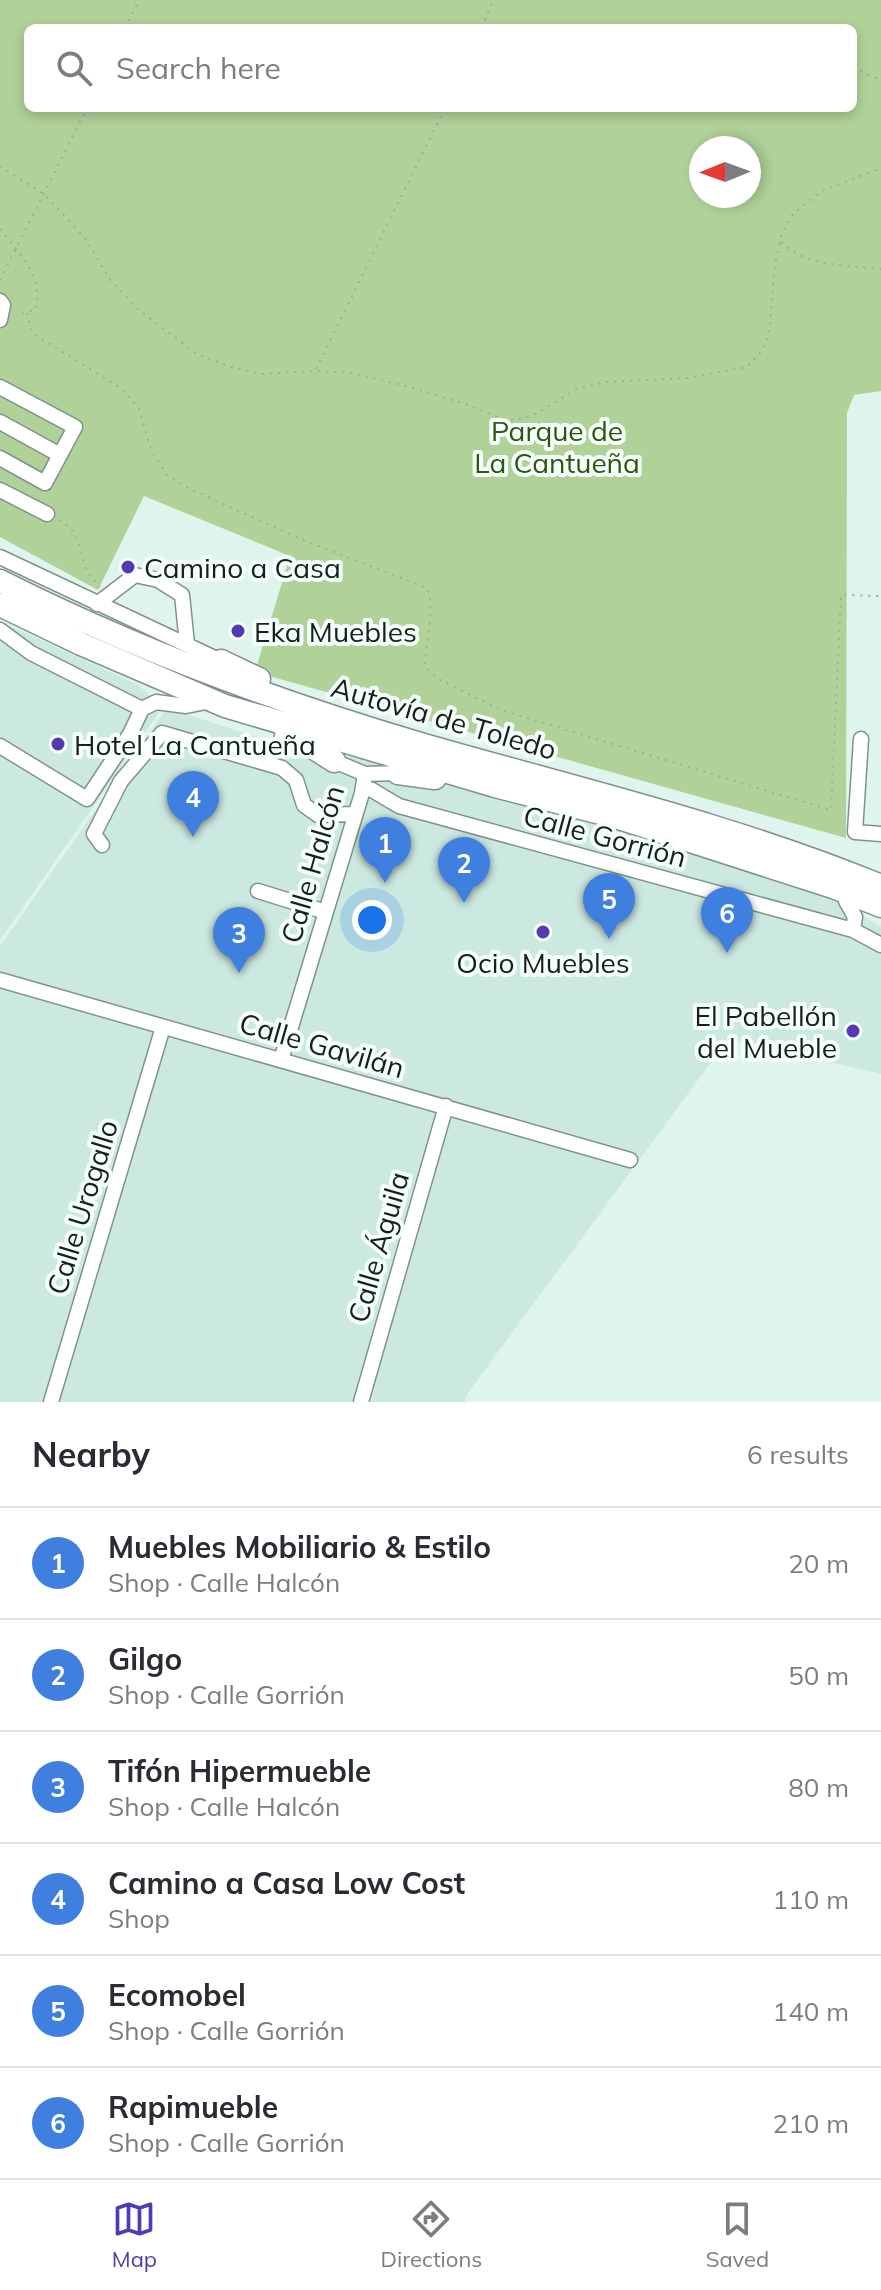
<!DOCTYPE html>
<html lang="en">
<head>
<meta charset="utf-8">
<style>
  :root { --surface:#fff; --page:#f7f7f7; --text:#2b2b33; --muted:#7c7c81; --line:#e1e1e2; --accent:#543ab2 }
  body { margin:0; font-family:Mulish,sans-serif; background:var(--page); color:var(--text) }
  .compass { position:absolute; left:689px; top:136px; width:72px; height:72px; border-radius:50%; background:var(--surface); box-shadow:0 4px 12px #0003; rotate:269deg }
  .you { position:absolute; left:372px; top:920px; width:28px; height:28px; margin:-20px; border:6px solid #fff; border-radius:50%; background:#1a73e8; box-shadow:0 0 0 12px #1a73e833 }
  .badge { display:grid; place-items:center; width:52px; height:52px; border-radius:50%; background:var(--accent); color:#fff; font-size:26px; font-weight:700 }
  .pin { position:absolute; translate:-50% -66px; filter:drop-shadow(0 2px 4px #0008) }
  .pin::after { content:''; position:absolute; top:42px; width:28px; height:24px; background:inherit; clip-path:polygon(0 0,100% 0,50% 100%) }
  .list { margin:0; padding:0; list-style:none }
  h2 { display:flex; justify-content:space-between; align-items:center; height:104px; margin:0; padding:0 32px; font-size:34px }
  h2 small { font-size:26px; font-weight:400; color:var(--muted) }
  .list li { display:grid; grid-template-columns:52px 1fr auto; gap:24px; align-items:center; box-sizing:border-box; height:112px; padding:0 32px; border-top:2px solid var(--line) }
  .list b { display:block; font-size:30px; white-space:nowrap }
  .list p { margin:0; font-size:26px; white-space:nowrap; color:var(--muted) }
  .list em { font-size:26px; font-style:normal; color:var(--muted) }
  .icon { flex:none; width:44px; height:44px; fill:none; stroke:currentColor; stroke-width:2; stroke-linecap:round; stroke-linejoin:round }
  .map { position:relative; flex:none; width:881px; height:1402px; overflow:hidden }
  .search { position:absolute; background:var(--surface); box-shadow:0 4px 12px #0003; left:24px; right:24px; top:24px; height:88px; display:flex; align-items:center; gap:20px; box-sizing:border-box; padding:0 28px; border-radius:12px; color:var(--muted); font-size:30px }
  .sheet { height:776px; background:var(--surface) }
  nav { display:flex; justify-content:space-around; align-items:center; box-sizing:border-box; height:112px; border-top:2px solid var(--line); background:var(--surface); font-size:22px; color:var(--muted) }
  nav a { display:grid; justify-items:center; gap:4px }
  nav .on { color:var(--accent) }
  .map>svg:first-child { display:block }
  .built { fill:#cce9e1 }
  .green { fill:#b0d198; fill-rule:evenodd }
  .lines { fill:none; stroke-linecap:round; stroke-linejoin:round }
  .minor-casing { stroke:#80928d; stroke-width:17 }
  .highway-casing { stroke:#80928d; stroke-width:25 }
  .path { stroke:#9baba6; stroke-width:2; stroke-dasharray:2 6; stroke-linecap:butt }
  .minor { stroke:#fff; stroke-width:14 }
  .highway { stroke:#fff; stroke-width:22 }
  .poi-dot { fill:#543ab2; stroke:#f3fffb; stroke-width:3 }
  .labels { text-anchor:middle; dominant-baseline:central; stroke-width:8; stroke-linejoin:round; paint-order:stroke }
  .park-label { font-size:28px; fill:#32540c; stroke:#f3fffb }
  .poi-label { font-size:28px; fill:#171e1c; stroke:#f3fffb; text-anchor:start }
  .street-label { font-size:28px; fill:#171e1c; stroke:#f3fffb }
</style>
</head>
<body>
<div class="map">
<svg width="881" height="1402" viewBox="0 0 881 1402">
  <rect width="100%" height="100%" fill="#e0f4ee"/>
  <path class="built" d="M0 621 138 685 163 707 0 940Z
    M167 708 295 749 393 763 817 887 881 927V1074L728 1039 465 1397 466 1402H0V946Z"/>
  <path class="green" d="M0 0H881V391L854 395 847 413 846 838 255 672 290 556 144 496 98 590 0 537ZM28 28H853V108H28ZM701 148H749V196H701Z"/>
  <g class="lines">
    <defs>
      <path id="minor" d="M0 301 3 305 0 320
        M0 387 75 427 45 483 0 458
        M0 422 60 455
        M0 490 47 514
        M0 557 221 661
        M97 604 135 575 158 580 182 595 187 644
        M0 630 31 653 142 709
        M861 739 855 832 881 834
        M0 746 87 799 130 734 142 709 156 702 186 706 211 701
        M334 761 365 774 398 773
        M363 787 372 790 399 806 853 930 881 945
        M102 845 94 834 121 781 162 733 282 768 296 780 304 805 318 815 355 814
        M258 891 326 912
        M846 901 855 917 853 930
        M0 980 630 1160
        M281 1060 362 793 365 774
        M51 1402 163 1027
        M361 1402 446 1106"/>
      <path id="highway" d="M0 581C137 650 277 702 424 745 577 789 733 825 881 886
        M0 605 81 644 225 706 495 786 616 817 833 887 881 906
        M221 661 259 679
        M286 736 306 743 334 761
        M398 773 435 778"/>
    </defs>
    <use href="#minor" class="minor-casing"/>
    <use href="#highway" class="highway-casing"/>
    <path class="path" d="M125 28 139 0
      M482 28 493 0
      M853 68 881 80
      M0 166 45 195 85 238 110 280 140 311 197 354 231 367 261 374 315 371 351 373 410 387 465 404 501 418 514 420 532 416 577 389 605 382 687 378 747 367 764 348 769 335 775 264 782 233 793 214 822 191 881 168
      M0 229C20 255 43 274 36 309L16 316
      M781 242C806 267 847 265 881 269
      M0 280 87 108
      M27 313 32 333 122 389 139 409 151 450 167 475 188 488 303 540 427 588C436 611 425 641 425 667L440 680 501 710 831 810 841 595 881 596
      M316 369 445 108
      M59 520C81 532 79 550 87 571 90 577 96 581 100 587"/>
    <use href="#minor" class="minor"/>
    <use href="#highway" class="highway"/>
  </g>
  <g class="poi-dot">
    <circle cx="128" cy="567" r="8"/>
    <circle cx="238" cy="631" r="8"/>
    <circle cx="58" cy="744" r="8"/>
    <circle cx="543" cy="932" r="8"/>
    <circle cx="853" cy="1031" r="8"/>
  </g>
  <g class="labels">
    <g class="park-label">
      <text x="557" y="430">Parque de<tspan x="557" dy="32">La Cantueña</tspan></text>
    </g>
    <g class="poi-label">
      <text x="144" y="567">Camino a Casa</text>
      <text x="254" y="631">Eka Muebles</text>
      <text x="74" y="744">Hotel La Cantueña</text>
      <text x="543" y="962" text-anchor="middle">Ocio Muebles</text>
      <text x="837" y="1015" text-anchor="end">El Pabellón<tspan x="837" dy="32">del Mueble</tspan></text>
    </g>
    <g class="street-label">
      <text transform="translate(444 718) rotate(16)">Autovía de Toledo</text>
      <text transform="translate(605 836) rotate(15)">Calle Gorrión</text>
      <text transform="translate(312 864) rotate(-74)">Calle Halcón</text>
      <text transform="translate(322 1045) rotate(16)">Calle Gavilán</text>
      <text transform="translate(82 1207) rotate(-73)">Calle Urogallo</text>
      <text transform="translate(378 1247) rotate(-74)">Calle Águila</text>
    </g>
  </g>
</svg>
<svg class="compass" viewBox="-18 -18 36 36"><path d="M0-13l5 13h-10z" fill="#e53935"/><path d="M0 13l5-13h-10z" fill="#7c7c81"/></svg>
<div class="you"></div>
<div class="pin badge" style="left:385px;top:883px;background:#3f7fe0">1</div>
<div class="pin badge" style="left:464px;top:903px;background:#3f7fe0">2</div>
<div class="pin badge" style="left:239px;top:973px;background:#3f7fe0">3</div>
<div class="pin badge" style="left:193px;top:837px;background:#3f7fe0">4</div>
<div class="pin badge" style="left:609px;top:939px;background:#3f7fe0">5</div>
<div class="pin badge" style="left:727px;top:953px;background:#3f7fe0">6</div>
<div class="search"><svg class="icon" aria-label="search" viewBox="0 0 24 24"><circle cx="10" cy="10" r="6"/><path d="M15 15l6 6"/></svg>Search here</div>
</div>
<section class="sheet">
<h2>Nearby<small>6 results</small></h2>
<ul class="list">
<li><span class="badge" style="background:#3f7fe0">1</span><div><b>Muebles Mobiliario &amp; Estilo</b><p>Shop · Calle Halcón</p></div><em>20 m</em></li>
<li><span class="badge" style="background:#3f7fe0">2</span><div><b>Gilgo</b><p>Shop · Calle Gorrión</p></div><em>50 m</em></li>
<li><span class="badge" style="background:#3f7fe0">3</span><div><b>Tifón Hipermueble</b><p>Shop · Calle Halcón</p></div><em>80 m</em></li>
<li><span class="badge" style="background:#3f7fe0">4</span><div><b>Camino a Casa Low Cost</b><p>Shop</p></div><em>110 m</em></li>
<li><span class="badge" style="background:#3f7fe0">5</span><div><b>Ecomobel</b><p>Shop · Calle Gorrión</p></div><em>140 m</em></li>
<li><span class="badge" style="background:#3f7fe0">6</span><div><b>Rapimueble</b><p>Shop · Calle Gorrión</p></div><em>210 m</em></li>
</ul>
</section>
<nav>
<a class="on"><svg class="icon" aria-label="map" viewBox="0 0 24 24"><path d="M3 6l6-2 6 2 6-2v14l-6 2-6-2-6 2zM9 4v14M15 6v14"/></svg>Map</a>
<a><svg class="icon" aria-label="directions" viewBox="0 0 24 24"><path d="M12 3l9 9-9 9-9-9zM9 14v-3h6M13 9l2 2-2 2"/></svg>Directions</a>
<a><svg class="icon" aria-label="saved" viewBox="0 0 24 24"><path d="M7 4h10v16l-5-4-5 4z"/></svg>Saved</a>
</nav>
</body>
</html>
